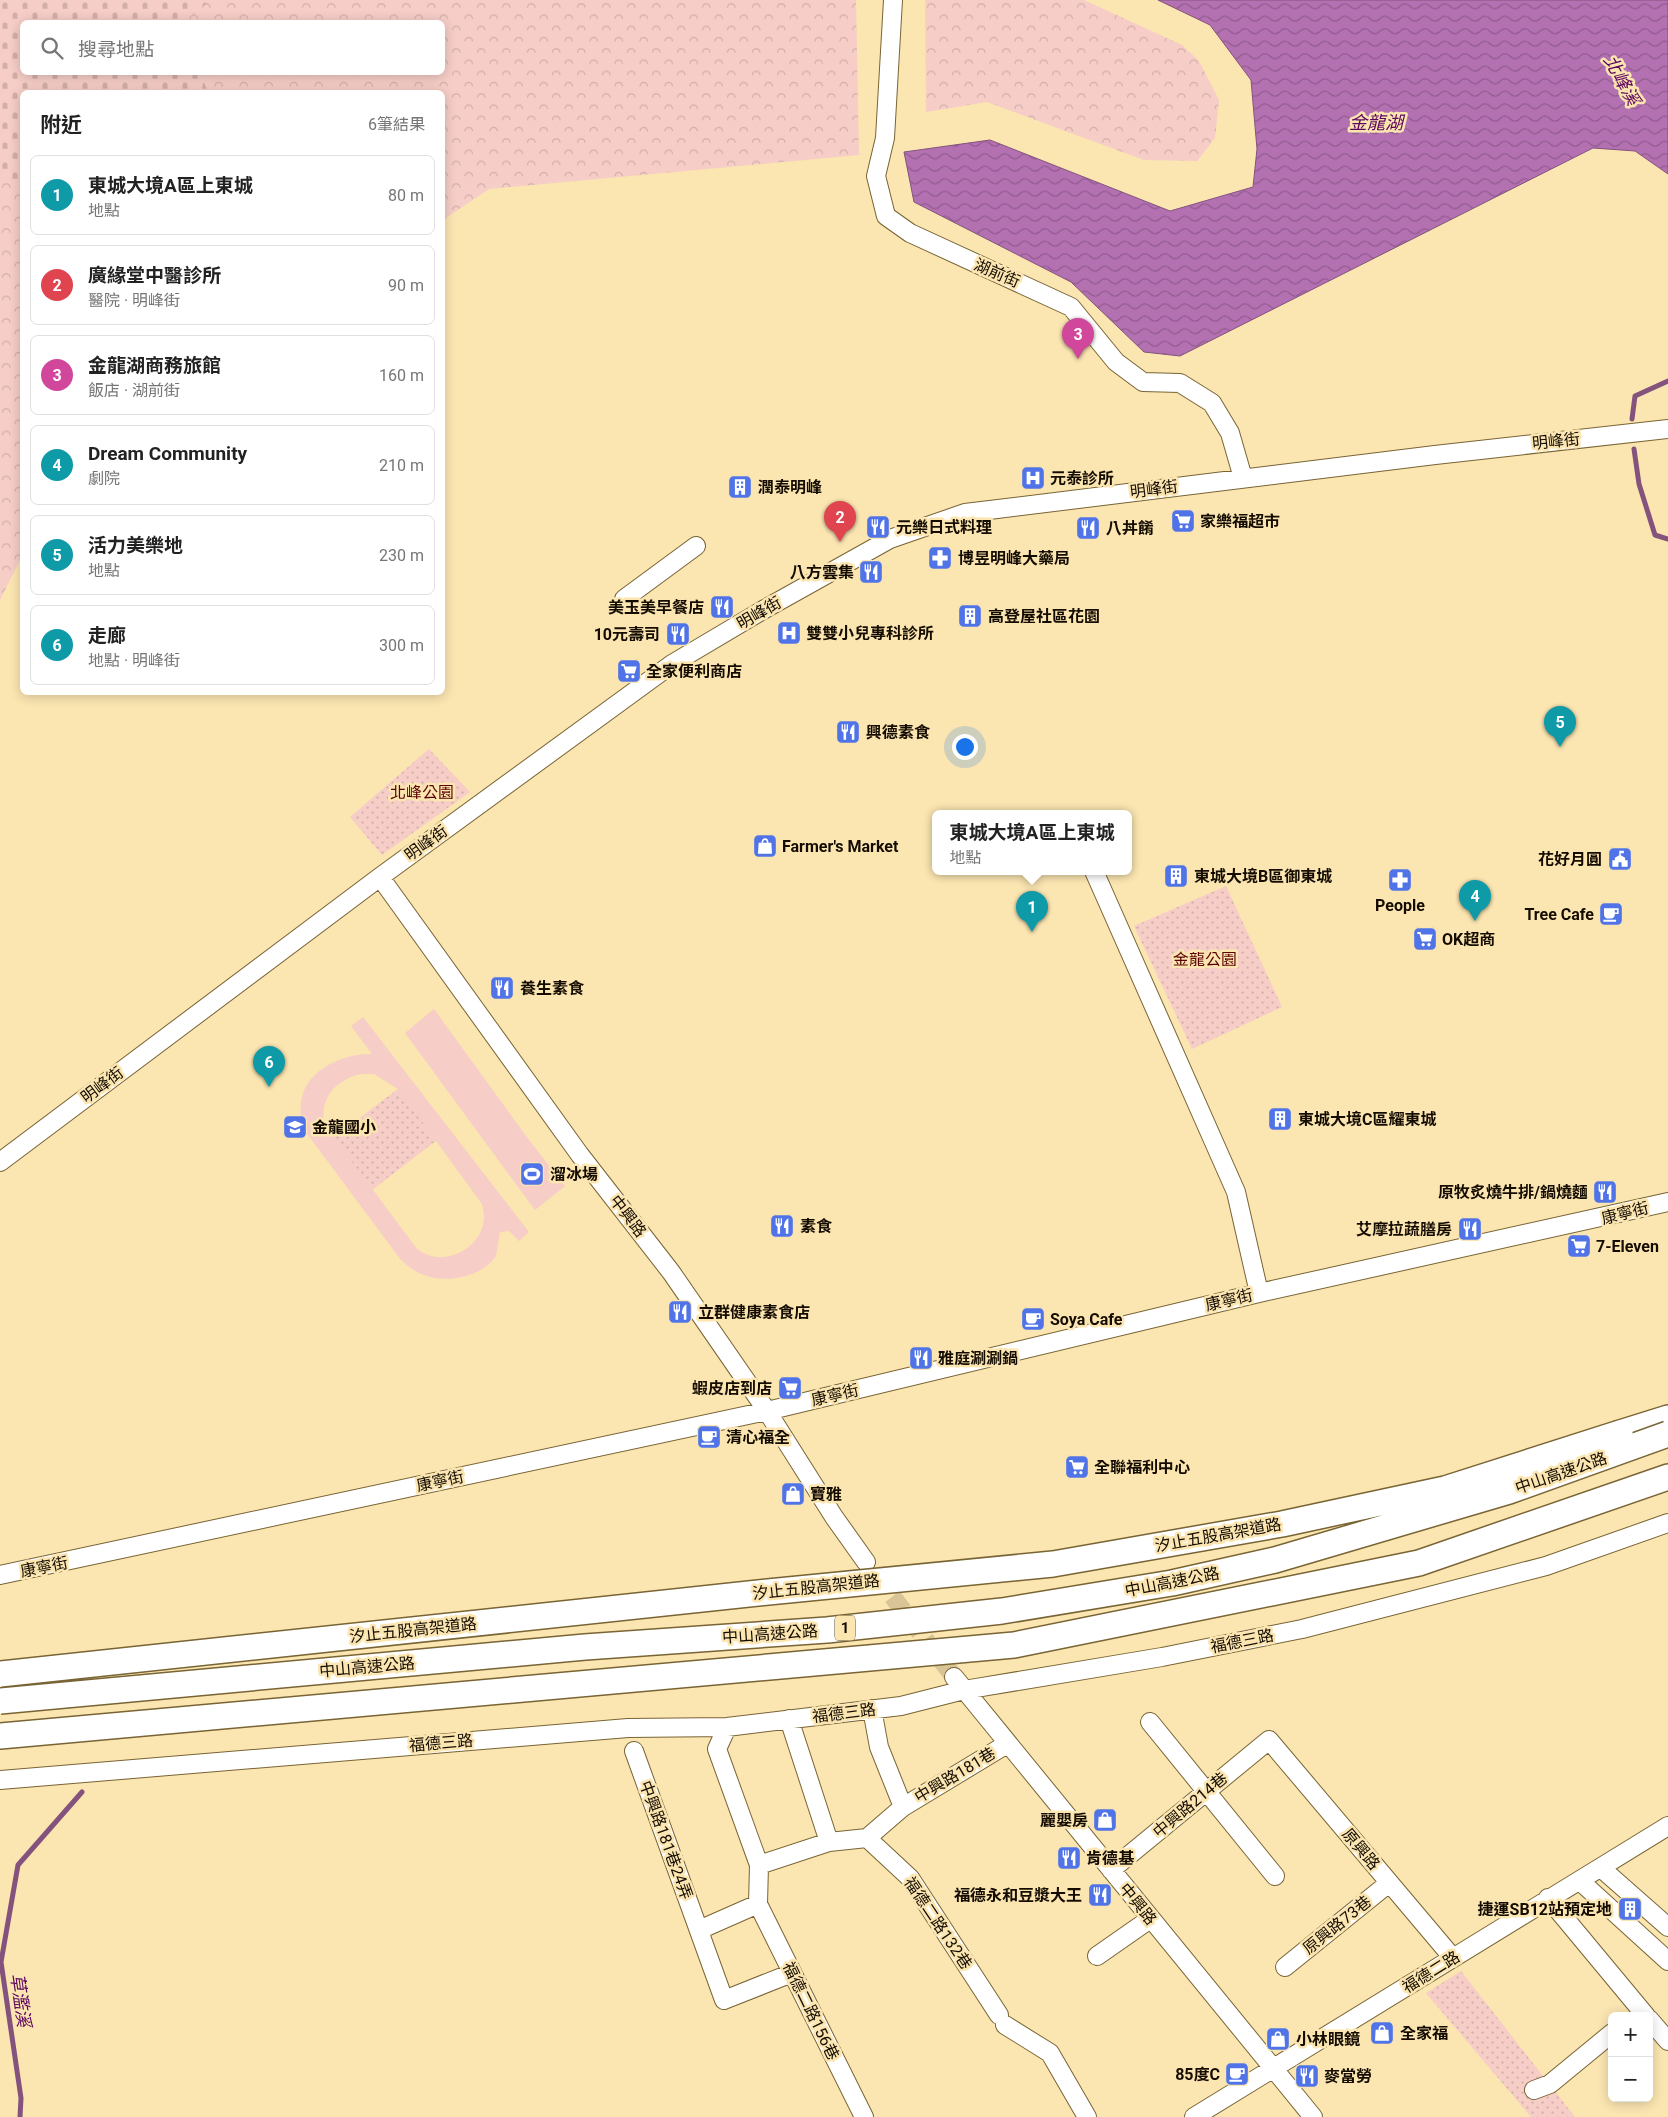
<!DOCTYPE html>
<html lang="zh-TW">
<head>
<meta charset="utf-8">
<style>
  :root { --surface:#fff; --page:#f2f2f2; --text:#222; --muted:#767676; --line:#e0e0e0; --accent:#5074e8 }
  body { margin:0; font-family:Roboto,"Noto Sans TC",sans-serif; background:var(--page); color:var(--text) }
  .controls { position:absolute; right:15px; bottom:15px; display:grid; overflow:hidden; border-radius:8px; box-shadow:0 2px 12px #0003 }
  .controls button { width:45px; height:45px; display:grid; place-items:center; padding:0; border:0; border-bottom:1px solid var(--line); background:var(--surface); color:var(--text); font:25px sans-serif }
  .you { position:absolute; left:964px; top:746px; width:18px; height:18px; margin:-12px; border:4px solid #fff; border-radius:50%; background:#1a73e8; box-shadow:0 0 0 8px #1a73e833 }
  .badge { display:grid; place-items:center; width:32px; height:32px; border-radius:50%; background:var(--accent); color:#fff; font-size:16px; font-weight:700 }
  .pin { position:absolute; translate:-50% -41px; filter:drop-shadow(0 1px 2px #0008) }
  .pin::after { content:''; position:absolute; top:26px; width:18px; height:15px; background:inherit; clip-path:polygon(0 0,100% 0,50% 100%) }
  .popup { position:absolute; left:932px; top:810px; width:200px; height:65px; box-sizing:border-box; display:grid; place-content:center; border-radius:8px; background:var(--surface); filter:drop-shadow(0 1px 4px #0005); font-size:16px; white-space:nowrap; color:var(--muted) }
  .popup b { font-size:19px; color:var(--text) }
  .popup::after { content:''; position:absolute; left:50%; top:100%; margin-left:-10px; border:10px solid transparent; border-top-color:var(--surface) }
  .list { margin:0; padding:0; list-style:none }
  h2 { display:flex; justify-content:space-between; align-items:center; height:65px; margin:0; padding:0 20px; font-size:21px }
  h2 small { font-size:16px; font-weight:400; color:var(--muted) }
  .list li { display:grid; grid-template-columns:32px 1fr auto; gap:15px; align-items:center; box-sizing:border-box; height:80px; margin:0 10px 10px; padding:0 10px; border:1px solid var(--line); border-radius:8px }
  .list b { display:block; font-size:19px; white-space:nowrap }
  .list p { margin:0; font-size:16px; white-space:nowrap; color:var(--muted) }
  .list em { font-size:16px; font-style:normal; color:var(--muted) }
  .icon { flex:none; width:28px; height:28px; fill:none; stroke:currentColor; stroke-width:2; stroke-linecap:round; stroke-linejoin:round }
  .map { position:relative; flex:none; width:1668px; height:2117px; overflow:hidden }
  .search { position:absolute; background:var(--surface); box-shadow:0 2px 12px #0003; left:20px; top:20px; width:425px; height:55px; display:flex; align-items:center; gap:12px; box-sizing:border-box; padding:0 18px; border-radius:8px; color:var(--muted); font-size:19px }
  .panel { position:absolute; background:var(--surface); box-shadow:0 2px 12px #0003; left:20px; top:90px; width:425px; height:605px; border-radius:8px }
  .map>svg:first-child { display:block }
  .grass { fill:url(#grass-dots) }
  .forest { fill:url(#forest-crowns); fill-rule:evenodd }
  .cemetery { fill:url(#cemetery-stones) }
  .garden { fill:#f6cdc7; fill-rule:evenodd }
  .water { fill:url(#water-waves); stroke:#84537d }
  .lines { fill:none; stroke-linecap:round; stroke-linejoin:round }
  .stream { stroke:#84537d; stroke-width:5 }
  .minor-tunnel { stroke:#d8c496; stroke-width:18; stroke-dasharray:18 9; stroke-linecap:butt }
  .minor-casing { stroke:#786434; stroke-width:20 }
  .highway-casing { stroke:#786434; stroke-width:28 }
  .minor { stroke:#fff; stroke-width:18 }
  .highway { stroke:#fff; stroke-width:25 }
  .highway-bridge-casing { stroke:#786434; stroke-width:28; stroke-linecap:butt }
  .highway-bridge { stroke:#fff; stroke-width:25 }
  .labels { text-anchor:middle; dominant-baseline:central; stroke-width:5; stroke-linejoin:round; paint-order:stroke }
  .shield { fill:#fbe5b1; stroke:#594d35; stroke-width:1 }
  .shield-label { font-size:15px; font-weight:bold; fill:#140c00 }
  .street-label { font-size:16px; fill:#140c00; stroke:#fbe5b1 }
  .poi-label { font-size:16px; font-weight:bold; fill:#140c00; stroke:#fbe5b1; text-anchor:start }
  .park-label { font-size:16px; fill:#5b0003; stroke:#fbe5b1 }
  .water-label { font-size:18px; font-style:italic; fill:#5d055e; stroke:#fbe5b1 }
</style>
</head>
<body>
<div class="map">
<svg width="1668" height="2117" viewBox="0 0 1668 2117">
  <defs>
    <pattern id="grass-dots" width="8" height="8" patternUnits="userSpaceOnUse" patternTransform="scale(1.25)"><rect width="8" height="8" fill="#f6cdc7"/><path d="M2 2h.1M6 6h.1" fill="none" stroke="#d2afa9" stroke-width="1.8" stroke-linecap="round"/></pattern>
    <pattern id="forest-crowns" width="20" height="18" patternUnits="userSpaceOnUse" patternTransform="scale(1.25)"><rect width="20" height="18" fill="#f6cdc7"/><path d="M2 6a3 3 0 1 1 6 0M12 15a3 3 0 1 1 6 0" fill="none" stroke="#d2afa9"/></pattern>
    <pattern id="cemetery-stones" width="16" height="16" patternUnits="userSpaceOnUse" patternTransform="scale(1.25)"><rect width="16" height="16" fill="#f6cdc7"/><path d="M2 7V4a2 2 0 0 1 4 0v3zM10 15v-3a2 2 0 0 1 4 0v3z" fill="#d2afa9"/></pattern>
    <pattern id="water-waves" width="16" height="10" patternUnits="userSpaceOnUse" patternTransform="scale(1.25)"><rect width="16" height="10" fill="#b471b2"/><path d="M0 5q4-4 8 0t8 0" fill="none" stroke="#915b8e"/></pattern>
  </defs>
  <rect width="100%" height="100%" fill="#fbe5b1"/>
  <path class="grass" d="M429 749 470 792 382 855 350 817Z
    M1226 886 1282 1007 1192 1049 1134 926Z
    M398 1089 437 1140 372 1190 333 1138Z
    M1461 1971 1575 2117H1531L1426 1993Z"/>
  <path class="forest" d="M0 0H856L859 155 489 189 443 220 442 92H22V556L0 600ZM22 22H442V72H22Z
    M925 0H1084L1182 45 1199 61 1219 100 1215 138 1197 161 1144 160 987 102 926 112Z"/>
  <path class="cemetery" d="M0 0H212L182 22H22V72L200 73 208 92H22V189L7 180 0 181Z"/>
  <path class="garden" d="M434 1009 529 1140 565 1186 535 1210 405 1033Z
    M363 1017 529 1232 519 1241 509 1231 500 1232 496 1256C482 1277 447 1284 424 1275 415 1272 408 1266 401 1260L302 1127C300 1114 299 1097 307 1085 319 1064 350 1053 372 1054L351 1026ZM361 1074H374L398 1089 482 1204C494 1242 447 1272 417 1249L324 1124C320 1098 335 1080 361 1074Z"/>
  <path class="water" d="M1158 0H1668V174L1635 151 1593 148 1180 356 1144 352 1071 282 914 202 904 152 990 140 1170 211 1253 187 1257 149 1251 80 1210 25Z"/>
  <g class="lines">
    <path class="stream" d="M1632 419 1635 396 1668 381
      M1634 449 1639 484 1655 535 1668 539
      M20 2117 21 2098 1 1962 18 1865 82 1792"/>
    <path class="minor-tunnel" d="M876 1575 954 1677"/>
    <defs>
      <path id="minor" d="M893 0 885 138 876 176 886 216 910 233 1071 307 1116 362 1143 382 1180 383 1212 403 1230 433 1243 478
        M624 599 696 546
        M1094 871 1236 1192 1259 1293
        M380 877 580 1155 671 1272 767 1411 834 1517 866 1562
        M0 1162 380 877 672 664 763 610 890 539 965 513 1435 455 1668 429
        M0 1575 767 1411 1259 1293 1668 1202
        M954 1677 1313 2117
        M789 1719 829 1842
        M1150 1722 1275 1876
        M727 1727 717 1749 759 1865
        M634 1751 724 2000 792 1973
        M0 1780 628 1728 727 1727 901 1706 964 1690 1162 1657 1302 1629 1546 1566 1668 1523
        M903 1807 1007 1744
        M867 1838 910 1878 999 2015
        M867 1838 903 1807 879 1747 872 1709
        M1601 1868 1668 1927
        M1111 1870 1269 1740 1453 1958
        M1580 1881 1668 1961
        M1548 1898 1646 2016
        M758 1904 864 2117
        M699 1930 758 1904 759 1865 829 1842 867 1838
        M1097 1956 1150 1919
        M1285 1967 1389 1883
        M1649 2019 1668 2041
        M1005 2025 1050 2053 1087 2117
        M1534 2090 1550 2084 1612 2033
        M1194 2117 1668 1826"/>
      <path id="highway" d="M1620 1433 1668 1418
        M0 1736 1014 1645 1419 1563 1668 1477"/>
    </defs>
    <use href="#minor" class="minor-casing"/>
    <use href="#highway" class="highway-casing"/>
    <use href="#minor" class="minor"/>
    <use href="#highway" class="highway"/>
    <defs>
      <path id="highway-bridge" d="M0 1674 768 1592 1053 1564 1282 1524 1445 1489 1620 1433
        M0 1701 585 1647 827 1630 1002 1611 1172 1583 1275 1560 1509 1491 1668 1434"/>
    </defs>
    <use href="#highway-bridge" class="highway-bridge-casing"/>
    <use href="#highway-bridge" class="highway-bridge"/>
  </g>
  <defs>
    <symbol id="hospital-square" viewBox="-11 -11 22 22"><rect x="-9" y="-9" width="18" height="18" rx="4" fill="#5074e8" stroke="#fbe5b1"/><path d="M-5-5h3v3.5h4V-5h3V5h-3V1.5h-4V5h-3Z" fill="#fff"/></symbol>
    <symbol id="building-square" viewBox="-11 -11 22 22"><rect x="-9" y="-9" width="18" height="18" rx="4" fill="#5074e8" stroke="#fbe5b1"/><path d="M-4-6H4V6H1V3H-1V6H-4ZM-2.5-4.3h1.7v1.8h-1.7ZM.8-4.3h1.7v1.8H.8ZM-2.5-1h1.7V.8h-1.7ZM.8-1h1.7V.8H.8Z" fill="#fff"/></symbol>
    <symbol id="supermarket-square" viewBox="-11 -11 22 22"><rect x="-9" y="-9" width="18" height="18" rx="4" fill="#5074e8" stroke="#fbe5b1"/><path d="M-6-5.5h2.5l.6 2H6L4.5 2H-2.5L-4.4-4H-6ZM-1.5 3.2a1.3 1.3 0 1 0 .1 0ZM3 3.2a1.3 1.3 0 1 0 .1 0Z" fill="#fff"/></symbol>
    <symbol id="restaurant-square" viewBox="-11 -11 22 22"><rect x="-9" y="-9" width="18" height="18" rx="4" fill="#5074e8" stroke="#fbe5b1"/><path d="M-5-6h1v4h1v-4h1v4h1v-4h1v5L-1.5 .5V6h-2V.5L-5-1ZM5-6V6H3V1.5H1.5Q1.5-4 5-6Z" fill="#fff"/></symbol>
    <symbol id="pharmacy-square" viewBox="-11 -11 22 22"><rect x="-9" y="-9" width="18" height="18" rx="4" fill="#5074e8" stroke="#fbe5b1"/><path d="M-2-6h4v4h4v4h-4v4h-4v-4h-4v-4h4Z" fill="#fff"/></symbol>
    <symbol id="shop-square" viewBox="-11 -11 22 22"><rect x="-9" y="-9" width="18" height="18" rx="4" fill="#5074e8" stroke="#fbe5b1"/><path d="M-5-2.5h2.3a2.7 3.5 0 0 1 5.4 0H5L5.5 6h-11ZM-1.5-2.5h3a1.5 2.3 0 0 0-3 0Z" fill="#fff"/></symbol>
    <symbol id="civic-square" viewBox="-11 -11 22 22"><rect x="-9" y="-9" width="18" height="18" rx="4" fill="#5074e8" stroke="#fbe5b1"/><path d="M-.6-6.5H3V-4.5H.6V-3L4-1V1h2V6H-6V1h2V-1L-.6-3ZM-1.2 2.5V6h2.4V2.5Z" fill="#fff"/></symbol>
    <symbol id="cafe-square" viewBox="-11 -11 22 22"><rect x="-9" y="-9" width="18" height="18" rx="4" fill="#5074e8" stroke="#fbe5b1"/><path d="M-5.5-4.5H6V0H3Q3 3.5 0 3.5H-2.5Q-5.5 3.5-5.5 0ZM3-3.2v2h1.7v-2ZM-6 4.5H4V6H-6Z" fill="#fff"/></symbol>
    <symbol id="school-square" viewBox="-11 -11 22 22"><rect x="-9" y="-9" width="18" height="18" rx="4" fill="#5074e8" stroke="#fbe5b1"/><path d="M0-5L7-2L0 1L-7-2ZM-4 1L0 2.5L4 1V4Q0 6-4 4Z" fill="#fff"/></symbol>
    <symbol id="stadium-square" viewBox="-11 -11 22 22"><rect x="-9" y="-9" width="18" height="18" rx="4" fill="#5074e8" stroke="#fbe5b1"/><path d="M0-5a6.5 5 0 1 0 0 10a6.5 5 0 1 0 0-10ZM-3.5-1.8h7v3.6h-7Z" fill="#fff"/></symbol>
  </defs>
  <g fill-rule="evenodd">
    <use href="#hospital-square" x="1019" y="464" width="28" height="28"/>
    <use href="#building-square" x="726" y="473" width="28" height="28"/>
    <use href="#supermarket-square" x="1169" y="507" width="28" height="28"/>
    <use href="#restaurant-square" x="864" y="513" width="28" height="28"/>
    <use href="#restaurant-square" x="1074" y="514" width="28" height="28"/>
    <use href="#pharmacy-square" x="926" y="544" width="28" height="28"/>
    <use href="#restaurant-square" x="857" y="558" width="28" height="28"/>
    <use href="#restaurant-square" x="708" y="593" width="28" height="28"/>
    <use href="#building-square" x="956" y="602" width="28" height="28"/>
    <use href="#hospital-square" x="775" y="619" width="28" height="28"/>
    <use href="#restaurant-square" x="664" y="620" width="28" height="28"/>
    <use href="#supermarket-square" x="615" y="657" width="28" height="28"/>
    <use href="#restaurant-square" x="834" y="718" width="28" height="28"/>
    <use href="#shop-square" x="751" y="832" width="28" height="28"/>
    <use href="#civic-square" x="1606" y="845" width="28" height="28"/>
    <use href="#building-square" x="1162" y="862" width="28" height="28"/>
    <use href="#pharmacy-square" x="1386" y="866" width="28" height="28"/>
    <use href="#cafe-square" x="1597" y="900" width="28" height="28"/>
    <use href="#supermarket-square" x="1411" y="925" width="28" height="28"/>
    <use href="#restaurant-square" x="488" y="974" width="28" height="28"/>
    <use href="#building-square" x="1266" y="1105" width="28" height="28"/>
    <use href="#school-square" x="281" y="1113" width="28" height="28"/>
    <use href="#stadium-square" x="518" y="1160" width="28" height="28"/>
    <use href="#restaurant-square" x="1591" y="1178" width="28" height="28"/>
    <use href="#restaurant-square" x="768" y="1212" width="28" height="28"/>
    <use href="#restaurant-square" x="1456" y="1215" width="28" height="28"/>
    <use href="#supermarket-square" x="1565" y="1232" width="28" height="28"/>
    <use href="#restaurant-square" x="666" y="1298" width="28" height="28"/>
    <use href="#cafe-square" x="1019" y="1305" width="28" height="28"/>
    <use href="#restaurant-square" x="907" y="1344" width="28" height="28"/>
    <use href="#supermarket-square" x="776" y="1374" width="28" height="28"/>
    <use href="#cafe-square" x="695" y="1423" width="28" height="28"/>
    <use href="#supermarket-square" x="1063" y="1453" width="28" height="28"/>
    <use href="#shop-square" x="779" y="1480" width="28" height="28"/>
    <use href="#shop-square" x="1091" y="1806" width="28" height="28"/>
    <use href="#restaurant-square" x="1055" y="1844" width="28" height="28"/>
    <use href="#restaurant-square" x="1086" y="1881" width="28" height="28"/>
    <use href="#building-square" x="1616" y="1895" width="28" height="28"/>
    <use href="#shop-square" x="1368" y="2019" width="28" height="28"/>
    <use href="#shop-square" x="1264" y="2025" width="28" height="28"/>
    <use href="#cafe-square" x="1223" y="2060" width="28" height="28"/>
    <use href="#restaurant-square" x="1293" y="2062" width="28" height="28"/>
  </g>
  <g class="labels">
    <rect class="shield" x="835" y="1615.5" width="20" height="25" rx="4"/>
    <g class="shield-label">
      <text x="845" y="1628">1</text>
    </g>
    <g class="street-label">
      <text transform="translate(997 273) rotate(23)">湖前街</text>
      <text transform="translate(1556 441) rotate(-6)">明峰街</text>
      <text transform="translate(1154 489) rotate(-7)">明峰街</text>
      <text transform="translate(759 613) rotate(-30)">明峰街</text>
      <text transform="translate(426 843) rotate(-36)">明峰街</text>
      <text transform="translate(102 1085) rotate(-37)">明峰街</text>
      <text transform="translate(1625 1213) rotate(-14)">康寧街</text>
      <text transform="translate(628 1216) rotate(52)">中興路</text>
      <text transform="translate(1229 1300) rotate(-13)">康寧街</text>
      <text transform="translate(835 1395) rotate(-13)">康寧街</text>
      <text transform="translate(1561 1473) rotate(-19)">中山高速公路</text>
      <text transform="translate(440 1481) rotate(-12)">康寧街</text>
      <text transform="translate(1218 1535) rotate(-10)">汐止五股高架道路</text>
      <text transform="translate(44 1567) rotate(-11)">康寧街</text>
      <text transform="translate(1172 1582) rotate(-11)">中山高速公路</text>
      <text transform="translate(816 1587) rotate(-6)">汐止五股高架道路</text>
      <text transform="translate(413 1630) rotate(-6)">汐止五股高架道路</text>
      <text transform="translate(770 1634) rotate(-4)">中山高速公路</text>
      <text transform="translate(1242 1641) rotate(-11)">福德三路</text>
      <text transform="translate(367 1667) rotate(-5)">中山高速公路</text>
      <text transform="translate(844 1713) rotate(-7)">福德三路</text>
      <text transform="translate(441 1743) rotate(-5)">福德三路</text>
      <text transform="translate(955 1775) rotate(-31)">中興路181巷</text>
      <text transform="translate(1190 1805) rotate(-40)">中興路214巷</text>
      <text transform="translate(666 1840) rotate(70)">中興路181巷24弄</text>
      <text transform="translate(1361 1849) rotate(50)">原興路</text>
      <text transform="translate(1138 1904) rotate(51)">中興路</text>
      <text transform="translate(938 1923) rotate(56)">福德二路132巷</text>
      <text transform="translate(1337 1925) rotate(-39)">原興路73巷</text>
      <text transform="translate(1431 1972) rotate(-32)">福德二路</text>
      <text transform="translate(811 2011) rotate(64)">福德二路156巷</text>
    </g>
    <g class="poi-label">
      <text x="1050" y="478">元泰診所</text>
      <text x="758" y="487">潤泰明峰</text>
      <text x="1200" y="521">家樂福超市</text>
      <text x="896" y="527">元樂日式料理</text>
      <text x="1106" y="528">八丼餚</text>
      <text x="958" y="558">博昱明峰大藥局</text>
      <text x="854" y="572" text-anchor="end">八方雲集</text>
      <text x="704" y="607" text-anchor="end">美玉美早餐店</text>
      <text x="988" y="616">高登屋社區花園</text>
      <text x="806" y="633">雙雙小兒專科診所</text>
      <text x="660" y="634" text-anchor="end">10元壽司</text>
      <text x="646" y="671">全家便利商店</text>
      <text x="866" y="732">興德素食</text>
      <text x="782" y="846">Farmer's Market</text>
      <text x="1602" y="859" text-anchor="end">花好月圓</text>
      <text x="1194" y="876">東城大境B區御東城</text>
      <text x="1400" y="905" text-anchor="middle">People</text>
      <text x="1594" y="914" text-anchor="end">Tree Cafe</text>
      <text x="1442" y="939">OK超商</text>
      <text x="520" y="988">養生素食</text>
      <text x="1298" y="1119">東城大境C區耀東城</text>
      <text x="312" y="1127">金龍國小</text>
      <text x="550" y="1174">溜冰場</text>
      <text x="1588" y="1192" text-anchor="end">原牧炙燒牛排/鍋燒麵</text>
      <text x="800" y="1226">素食</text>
      <text x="1452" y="1229" text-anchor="end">艾摩拉蔬膳房</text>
      <text x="1596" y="1246">7-Eleven</text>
      <text x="698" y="1312">立群健康素食店</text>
      <text x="1050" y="1319">Soya Cafe</text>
      <text x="938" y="1358">雅庭涮涮鍋</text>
      <text x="772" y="1388" text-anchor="end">蝦皮店到店</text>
      <text x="726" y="1437">清心福全</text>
      <text x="1094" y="1467">全聯福利中心</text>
      <text x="810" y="1494">寶雅</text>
      <text x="1088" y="1820" text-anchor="end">麗嬰房</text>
      <text x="1086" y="1858">肯德基</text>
      <text x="1082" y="1895" text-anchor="end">福德永和豆漿大王</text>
      <text x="1612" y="1909" text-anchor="end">捷運SB12站預定地</text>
      <text x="1400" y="2033">全家福</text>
      <text x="1296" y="2039">小林眼鏡</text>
      <text x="1220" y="2074" text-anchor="end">85度C</text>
      <text x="1324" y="2076">麥當勞</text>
    </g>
    <g class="park-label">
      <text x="422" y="792">北峰公園</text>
      <text x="1205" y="959">金龍公園</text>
    </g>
    <g class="water-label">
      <text transform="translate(1622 80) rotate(61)">北峰溪</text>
      <text x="1376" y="122">金龍湖</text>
      <text transform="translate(21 2000) rotate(82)">草濫溪</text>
    </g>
  </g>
</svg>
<div class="controls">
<button>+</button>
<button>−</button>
</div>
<div class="you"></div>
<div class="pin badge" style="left:1032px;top:932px;background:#0f9aa8">1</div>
<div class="popup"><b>東城大境A區上東城</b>地點</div>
<div class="pin badge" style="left:840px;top:542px;background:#e0444e">2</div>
<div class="pin badge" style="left:1078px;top:359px;background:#d1479c">3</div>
<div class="pin badge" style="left:1475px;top:921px;background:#0f9aa8">4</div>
<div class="pin badge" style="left:1560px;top:747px;background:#0f9aa8">5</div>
<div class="pin badge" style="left:269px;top:1087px;background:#0f9aa8">6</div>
<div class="search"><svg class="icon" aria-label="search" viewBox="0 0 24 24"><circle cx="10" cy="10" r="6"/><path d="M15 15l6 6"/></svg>搜尋地點</div>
<section class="panel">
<h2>附近<small>6筆結果</small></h2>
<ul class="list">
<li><span class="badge" style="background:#0f9aa8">1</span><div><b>東城大境A區上東城</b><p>地點</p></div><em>80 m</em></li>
<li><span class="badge" style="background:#e0444e">2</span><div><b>廣緣堂中醫診所</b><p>醫院 · 明峰街</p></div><em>90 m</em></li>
<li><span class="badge" style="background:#d1479c">3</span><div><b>金龍湖商務旅館</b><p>飯店 · 湖前街</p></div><em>160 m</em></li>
<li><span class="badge" style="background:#0f9aa8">4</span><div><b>Dream Community</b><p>劇院</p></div><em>210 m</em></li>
<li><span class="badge" style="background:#0f9aa8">5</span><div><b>活力美樂地</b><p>地點</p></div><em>230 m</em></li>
<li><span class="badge" style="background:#0f9aa8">6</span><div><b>走廊</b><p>地點 · 明峰街</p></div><em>300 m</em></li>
</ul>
</section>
</div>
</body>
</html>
